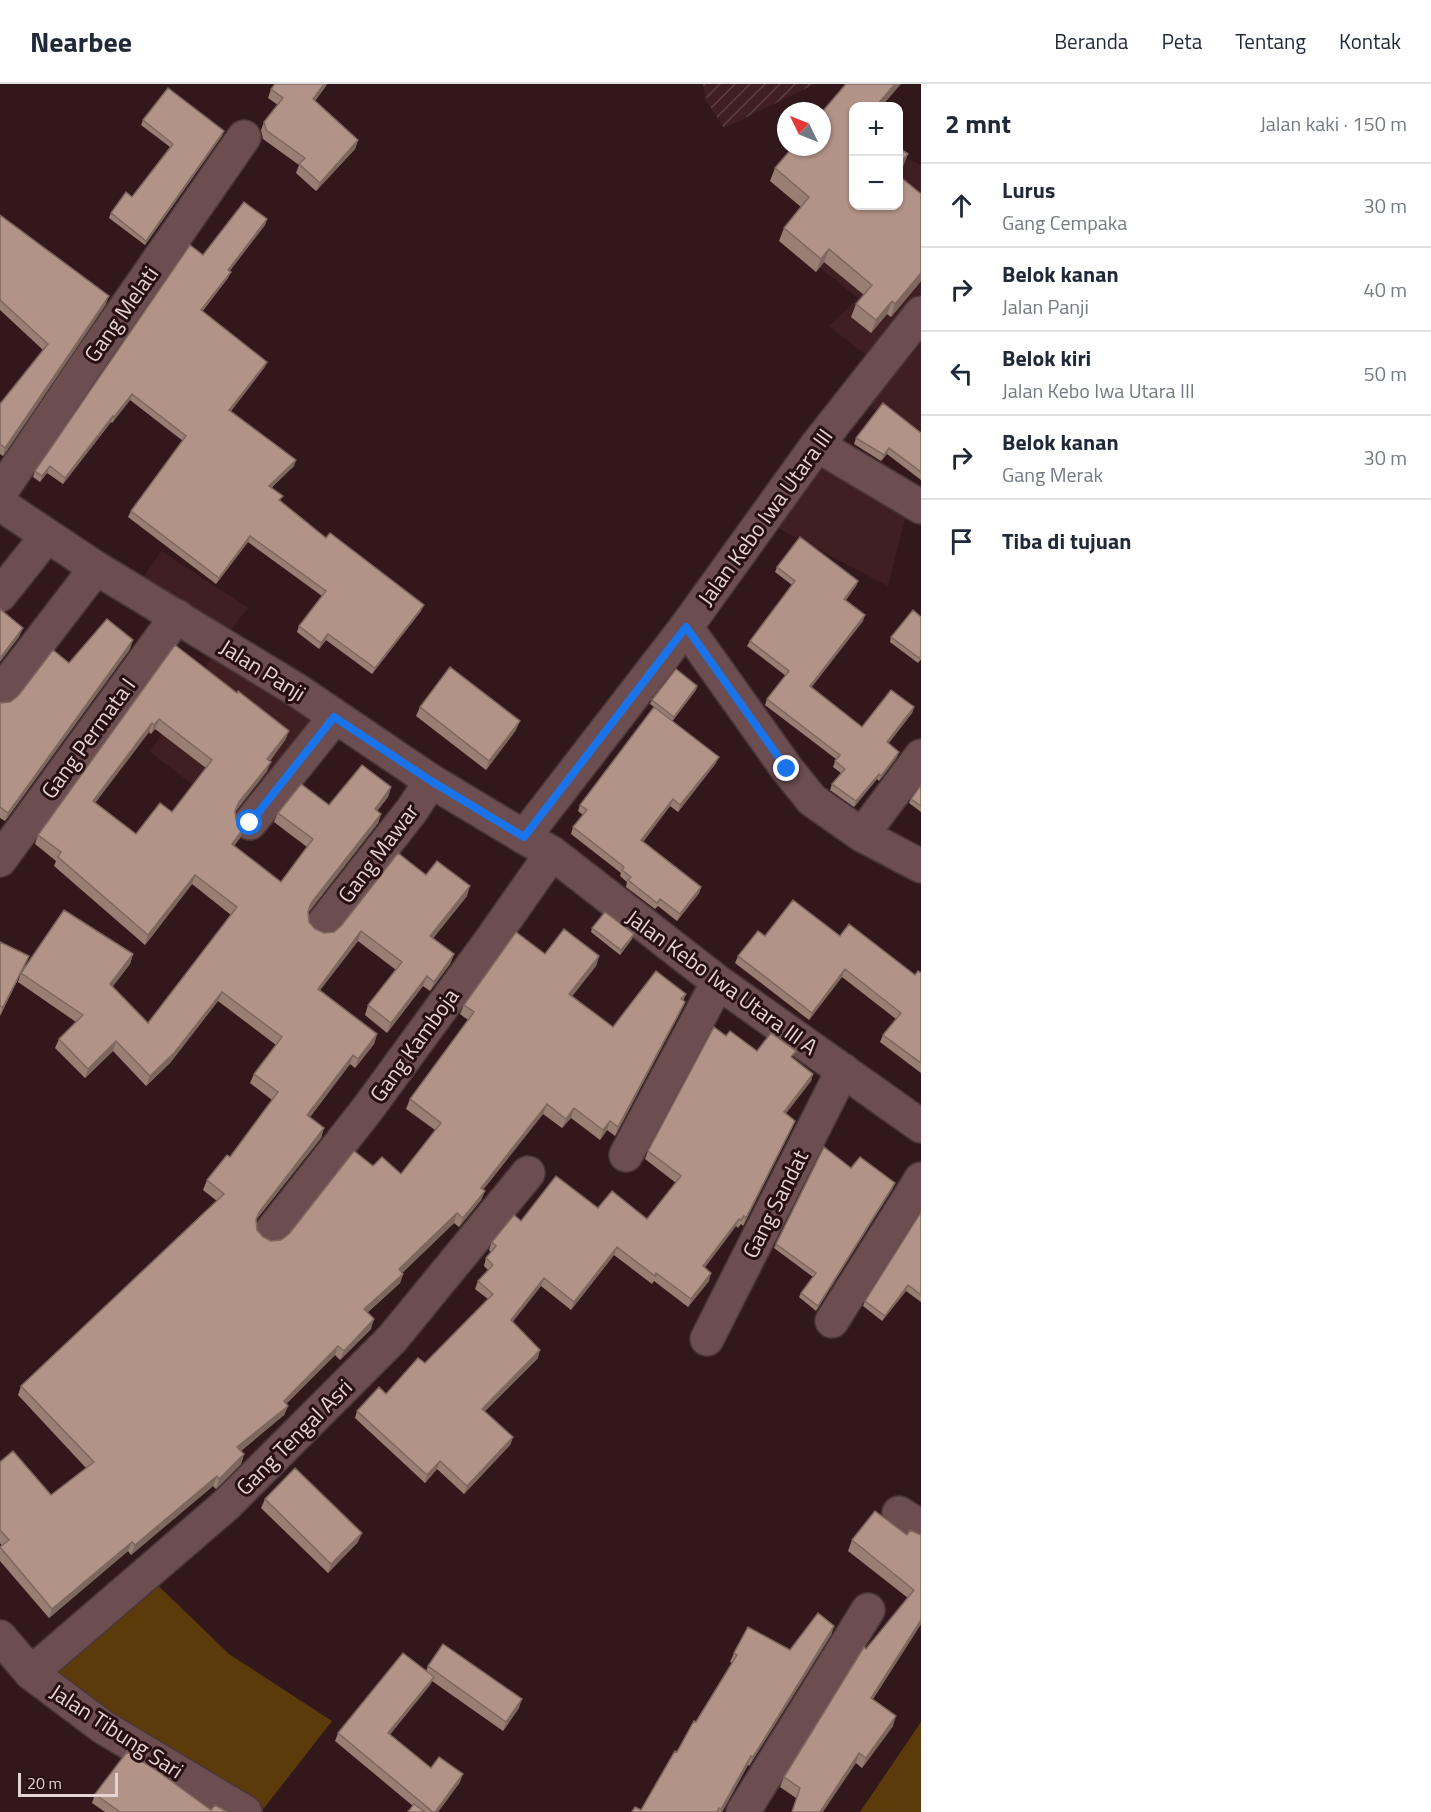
<!DOCTYPE html>
<html lang="id">
<head>
<meta charset="utf-8">
<style>
  :root { --surface:#fff; --page:#f6f6f7; --text:#1f2937; --muted:#747a83; --line:#e0e1e3 }
  body { margin:0; font-family:"Titillium Web",sans-serif; background:var(--page); color:var(--text) }
  .controls { position:absolute; right:18px; top:18px; display:grid; overflow:hidden; border-radius:12px; box-shadow:0 2px 4px #0004 }
  .controls button { width:54px; height:54px; display:grid; place-items:center; padding:0; border:0; border-bottom:2px solid var(--line); background:var(--surface); color:var(--text); font:30px sans-serif }
  .compass { position:absolute; left:777px; top:18px; width:54px; height:54px; border-radius:50%; background:var(--surface); box-shadow:0 2px 4px #0004; rotate:313deg }
  .scale { position:absolute; left:18px; bottom:15px; width:100px; box-sizing:border-box; padding-left:6px; border:3px solid #e6d3d4; border-top:0; font-size:16px; line-height:21px; white-space:nowrap; color:#e6d3d4; -webkit-text-stroke:4px #280f12; paint-order:stroke }
  .stop { position:absolute; width:18px; height:18px; margin:-14px; border:4px solid #1a73e8; border-radius:50%; background:#fff }
  .stop.end { background:#1a73e8; border-color:#fff; box-shadow:0 2px 6px #0008 }
  .list { margin:0; padding:0; list-style:none }
  h2 { display:flex; justify-content:space-between; align-items:center; height:78px; margin:0; padding:0 24px; font-size:26px }
  h2 small { font-size:20px; font-weight:400; color:var(--muted) }
  .list li { display:grid; grid-template-columns:39px 1fr auto; gap:18px; align-items:center; box-sizing:border-box; height:84px; padding:0 24px; border-top:2px solid var(--line) }
  .list b { display:block; font-size:22px; white-space:nowrap }
  .list p { margin:0; font-size:20px; white-space:nowrap; color:var(--muted) }
  .list em { font-size:20px; font-style:normal; color:var(--muted) }
  .icon { flex:none; width:33px; height:33px; fill:none; stroke:currentColor; stroke-width:2; stroke-linecap:round; stroke-linejoin:round }
  .map { position:relative; flex:none; width:921px; height:1728px; overflow:hidden }
  header { display:flex; align-items:center; gap:36px; box-sizing:border-box; height:84px; padding:0 30px; background:var(--surface); border-bottom:2px solid var(--line) }
  header strong { font-size:28px }
  nav { display:flex; gap:33px; margin-inline-start:auto; font-size:21px }
  main { display:flex }
  aside { flex:1; background:var(--surface) }
  .map>svg:first-child { display:block }
  .built { fill:#401f23 }
  .industrial { fill:url(#industrial-furrows) }
  .grass { fill:#5c3b0b }
  .lines { fill:none; stroke-linecap:round; stroke-linejoin:round }
  .minor-casing { stroke:#493537; stroke-width:36 }
  .tertiary-casing { stroke:#493537; stroke-width:36 }
  .minor { stroke:#6c4d50; stroke-width:33 }
  .tertiary { stroke:#6c4d50; stroke-width:33 }
  .wall { fill:#997e74; fill-rule:evenodd }
  .shaded-wall { fill:#7d675e }
  .building { fill:#b29387; stroke:#7d675e; stroke-width:1.5; fill-rule:evenodd }
  .route { stroke:#1a73e8; stroke-width:8 }
  .labels { text-anchor:middle; dominant-baseline:central; stroke-width:6; stroke-linejoin:round; paint-order:stroke }
  .street-label { font-size:22px; fill:#e6d3d4; stroke:#280f12 }
</style>
</head>
<body>
<header>
<strong>Nearbee</strong>
<nav><a>Beranda</a><a>Peta</a><a>Tentang</a><a>Kontak</a></nav>
</header>
<main>
<div class="map">
<svg width="921" height="1728" viewBox="0 0 921 1728">
  <defs>
    <pattern id="industrial-furrows" width="10" height="10" patternUnits="userSpaceOnUse" patternTransform="scale(1.5)"><rect width="10" height="10" fill="#401f23"/><path d="M-1 1l2-2M0 10L10 0M9 11l2-2" fill="none" stroke="#5c3f42"/></pattern>
  </defs>
  <rect width="100%" height="100%" fill="#32181b"/>
  <path class="built" d="M899 69 921 82V355L866 319 872 276 829 242 858 214 786 157 854 122H898Z
    M825 372 908 424 888 502 772 441Z
    M161 467 248 524 221 558 332 637 255 748 150 668 221 559 135 506Z"/>
  <path class="industrial" d="M703 0H815L724 44 706 16Z"/>
  <path class="grass" d="M142 1486 229 1570 332 1637 261 1728 41 1584Z
    M921 1638V1728H860Z"/>
  <g class="lines">
    <defs>
      <path id="minor" d="M817 361 921 423
        M0 409 88 278 244 53
        M0 511 47 452
        M686 543 787 685 812 716 862 751 921 782
        M0 609 96 484
        M250 739 335 633
        M862 751 921 672
        M524 753 552 769 718 898 921 1042
        M0 776 177 532
        M323 840 412 726 431 697
        M626 1071 718 898
        M271 1148 369 1023 491 856 552 769
        M832 1237 921 1095
        M707 1255 843 986
        M899 1429 921 1443
        M31 1589 226 1421 392 1255 528 1089
        M743 1728 868 1526"/>
      <path id="tertiary" d="M0 420 96 484 295 605 431 697 524 753 686 543 817 361 921 229
        M0 1553 31 1589 103 1643 245 1728"/>
    </defs>
    <use href="#minor" class="minor-casing"/>
    <use href="#tertiary" class="tertiary-casing"/>
    <use href="#minor" class="minor"/>
    <use href="#tertiary" class="tertiary"/>
  </g>
  <path class="wall" d="M326 2 315 17 358 56 355 65 316 107 296 89 299 81 263 55 261 46 264 38 278 21 268 14 271 5Z
    M854 22V122L921 110V197L891 233 887 230 871 249 851 233 856 220 864 211 824 178 816 188 779 157 784 144 801 123 770 97 775 84Z
    M143 36 224 47 222 52 145 161 109 134 111 129 132 113 170 63 141 41Z
    M0 131 106 220 3 372 0 370V320L43 266 0 226Z
    M267 135 265 141 229 187 228 194 202 228 267 278 264 284 231 327 294 382 272 403 281 417 326 454 421 527 372 590 326 556 319 565 297 548 299 542 322 512 248 458 216 500 128 433 131 427 183 357 130 316 112 339 111 338 63 400 47 389 40 398 33 393 35 387Z
    M921 349V396L887 370 881 377 854 360 856 354Z
    M777 483 858 497 856 502 846 516 863 537 811 603 862 643 914 623 912 629 888 660 897 673 879 697 877 695 854 723 830 706 832 700 841 689 833 683 836 675 765 621 767 615 786 592 747 562 750 557 792 501 775 488Z
    M921 533V575L918 579 890 558 891 553Z
    M175 561 237 609 289 647 285 656 270 677 267 687 235 728 236 736 243 745 240 754 234 762 281 798 307 763 274 738 278 729 329 721 391 703 388 713 377 727 381 730 378 739 308 829 309 838 315 845 324 849 334 848 426 791 467 812 433 854 454 870 450 880 430 907 423 902 387 949 365 931 368 921 396 886 358 857 320 906 377 950 374 960 355 984 350 980 310 1033 324 1044 321 1054 256 1136 257 1146 263 1153 271 1157 281 1156 373 1082 401 1090 435 1046 406 1025 410 1015 468 936 460 930 464 921 545 870 599 872 596 882 572 912 613 943 686 910 683 917 685 918 681 927 615 1052 607 1046 600 1056 571 1034 562 1044 543 1030 483 1106 485 1107 481 1116 459 1143 454 1139 402 1189 403 1190 400 1199 367 1229 371 1245 340 1276 335 1271 286 1320 288 1322 284 1331 241 1367 244 1370 241 1380 216 1405 213 1402 131 1471 128 1467 49 1534 0 1477V1464L2 1462 0 1459V1378L51 1411 86 1384 18 1311 21 1302 217 1117 203 1106 207 1096 230 1073 272 1016 250 999 254 990 276 961 218 917 170 979 146 1002 113 967 85 994 55 964 59 955 76 938 18 898 21 889 0 932V858L25 880 21 889 133 870 130 880 112 903 148 939 231 831 192 800 145 861 54 782 56 777 35 760 38 751ZM155 645 206 684 172 728 136 750 95 719 149 648 151 650Z
    M130 565 5 737 0 734V619L10 618 69 579Z
    M697 602 696 606 672 637 716 679 678 728 670 722 643 758 701 803 699 809 677 837 658 822 655 825 626 803 627 798 620 792 621 789 571 750 573 743 583 731 578 727 580 721 654 623 650 620 652 616Z
    M420 623 516 646 486 686 416 632Z
    M921 701V728L909 719 911 715Z
    M592 844 632 855 620 871 591 848Z
    M765 852H840L915 891 921 889V989L880 958 883 951 896 935 842 893 809 936 735 879 738 872Z
    M726 952 757 967 793 975 813 990 811 997 786 1029 792 1044 743 1142 741 1140 738 1144 736 1142 705 1183 709 1197 688 1223 654 1197 652 1200 614 1171 571 1226 541 1202 512 1238 538 1274 485 1327 513 1353 510 1361 464 1410 437 1385 425 1399 355 1334 357 1327 386 1310 425 1279 488 1215 475 1205 478 1197 488 1186 484 1182 486 1174 491 1168 489 1166 492 1158 521 1137 598 1124 647 1135 676 1099 645 1075 648 1067Z
    M893 1104 816 1227 799 1213 801 1209 813 1193 774 1164 776 1160Z
    M921 1128V1218L906 1207 882 1237 863 1222 865 1217Z
    M265 1415 358 1458 328 1489 261 1424Z
    M907 1451 921 1540 873 1615 893 1642 862 1684 856 1679 796 1714 780 1703 784 1693 866 1565 908 1514 848 1467 852 1456Z
    M834 1542 831 1551 749 1682 748 1681 722 1728H632L641 1726 732 1579 730 1578 734 1569 790 1566Z
    M428 1582 519 1624 503 1647 432 1597 430 1601 390 1650 431 1684 460 1698 438 1728H408L413 1722 335 1657 338 1649 426 1587Z
    M95 1710 211 1726 227 1728H105L92 1719Z"/>
  <path class="shaded-wall" d="M324 0H327L326 2 309 24 313 15Z
    M895 0H901L882 22H876Z
    M224 47 222 52 145 161 146 157Z
    M358 56 355 65 316 107 320 99Z
    M908 70 903 83 898 89V81Z
    M267 135 265 141 226 192 228 186Z
    M829 165 824 178 816 188 821 175Z
    M231 188 228 194 198 232 201 226Z
    M921 189V197L891 233 895 220Z
    M109 212 106 220 3 372 5 364Z
    M892 217 887 230 871 249 876 236Z
    M267 278 264 284 227 332 229 326Z
    M132 310 130 316 112 339 114 333Z
    M113 332 111 338 63 400 65 394Z
    M889 364 887 370 881 377 884 371Z
    M296 376 294 382 267 408 269 402Z
    M50 382 47 389 40 398 42 392Z
    M250 452 248 458 216 500 219 494Z
    M858 497 856 502 842 520 844 515Z
    M424 521 421 527 372 590 375 584Z
    M865 531 863 537 808 608 810 602Z
    M23 544 19 553 0 578V574Z
    M328 550 326 556 319 565 321 559Z
    M133 556 130 565 5 737 8 729Z
    M697 602 696 606 672 638 674 633Z
    M914 623 912 629 885 664 887 658Z
    M159 635 155 645 151 650 154 641Z
    M520 637 516 646 486 686 489 677Z
    M152 639 149 648 89 727 93 717Z
    M289 647 285 656 264 684 267 675Z
    M899 668 897 673 879 697 881 692Z
    M719 673 716 679 678 728 680 721Z
    M271 678 267 687 235 728 239 718Z
    M879 690 877 695 854 723 856 717Z
    M391 703 388 713 371 734 375 725Z
    M673 715 670 722 639 763 641 756Z
    M381 730 378 739 308 829 311 819Z
    M243 745 240 754 228 769 232 760Z
    M195 791 192 800 145 861 148 851Z
    M470 802 467 812 427 862 430 852Z
    M701 803 699 809 677 837 680 830Z
    M361 847 358 857 314 914 318 905Z
    M634 850 632 855 620 871 621 866Z
    M133 870 130 880 107 910 110 900Z
    M454 870 450 880 430 907 434 898Z
    M29 872 25 880 0 932 3 923Z
    M599 872 596 882 566 920 569 910Z
    M845 885 842 893 809 936 812 929Z
    M427 892 423 902 387 949 391 939Z
    M222 908 218 917 170 979 146 1002 150 992Z
    M685 918 681 927 615 1052 618 1043Z
    M377 950 374 960 355 984 358 975Z
    M116 957 113 967 85 994 88 985Z
    M353 971 350 980 304 1041 307 1031Z
    M813 990 811 997 781 1036 784 1028Z
    M547 1020 543 1030 477 1113 481 1104Z
    M574 1024 571 1034 562 1044 566 1035Z
    M610 1037 607 1046 600 1056 603 1046Z
    M795 1037 792 1044 743 1142 746 1134Z
    M324 1044 321 1054 256 1136 253 1145 260 1127Z
    M895 1099 893 1104 816 1227 818 1222Z
    M485 1107 481 1116 459 1143 463 1134Z
    M457 1129 454 1139 396 1195 399 1185Z
    M739 1135 736 1142 700 1190 703 1182Z
    M617 1163 614 1171 571 1226 574 1218Z
    M711 1189 709 1197 688 1223 691 1215Z
    M403 1190 400 1199 360 1235 364 1225Z
    M544 1194 541 1202 508 1244 511 1236Z
    M908 1201 906 1207 882 1237 885 1232Z
    M374 1235 371 1245 340 1276 344 1267Z
    M338 1262 335 1271 280 1326 284 1317Z
    M540 1266 538 1274 479 1333 482 1325Z
    M288 1322 284 1331 234 1372 237 1363Z
    M513 1353 510 1361 464 1410 467 1402Z
    M244 1370 241 1380 216 1405 219 1395Z
    M440 1377 437 1385 425 1399 427 1391Z
    M217 1392 213 1402 131 1471 135 1461Z
    M362 1449 358 1458 328 1489 331 1480Z
    M132 1458 128 1467 49 1534 52 1525Z
    M921 1536V1540L867 1624 871 1614Z
    M834 1542 831 1551 749 1682 753 1673Z
    M434 1593 430 1601 385 1657 388 1649Z
    M522 1615 519 1624 503 1647 506 1638Z
    M896 1632 893 1642 862 1684 866 1674Z
    M859 1669 856 1679 823 1728H820Z
    M751 1672 748 1681 722 1728H720Z
    M463 1690 460 1698 438 1728H435Z"/>
  <path class="building" d="M275 0H324L313 15 358 56 320 99 299 80 305 74 266 46 264 38 283 14 271 5Z
    M846 0H895L876 22H854V122H898V91L921 110V189L895 220 892 217 876 236 856 220 872 201 829 165 821 175 784 144 809 113 775 84 793 63H822V28Z
    M168 4 224 47 146 157 111 129 126 108 132 113 173 60 143 36Z
    M898 63 908 70 898 81Z
    M244 118 267 135 228 186 231 188 201 226 267 278 229 326 296 376 269 402 283 412 279 416 326 454 330 449 424 521 375 584 328 550 321 559 299 542 326 507 250 452 219 494 131 427 186 352 132 310 114 333 113 332 65 394 50 382 42 392 35 387 190 161 203 171Z
    M0 131 109 212 5 364 0 360V320L48 260 0 216Z
    M883 319 921 349V388L889 364 884 371 856 354Z
    M800 453 858 497 844 515 865 531 810 602 862 643 891 606 914 623 887 658 899 668 881 692 879 690 856 717 832 700 845 685 835 677 840 671 767 615 789 587 750 557 795 497 777 483Z
    M0 525 23 544 0 574Z
    M913 526 921 533V572L919 574 891 553Z
    M107 535 133 556 8 729 0 723V619L10 618 18 612 53 566 69 579Z
    M175 561 237 609 238 607 289 647 267 675 271 678 239 718 235 727 236 736 243 745 232 760 281 798 313 755 278 729 301 700 329 721 362 681 391 703 375 725 381 730 311 819 308 828 309 838 315 845 324 849 334 848 341 842 398 769 426 791 437 777 470 802 430 852 454 870 434 898 427 892 391 939 368 921 402 878 361 847 318 905 377 950 358 975 353 971 307 1031 324 1044 260 1127 256 1135 257 1146 263 1153 271 1157 281 1156 289 1150 354 1067 373 1082 382 1073 401 1090 441 1039 410 1015 474 928 464 921 516 848 545 870 564 845 599 872 569 910 613 943 656 887 686 910 681 915 685 918 618 1043 610 1037 603 1046 574 1024 566 1035 547 1020 481 1104 485 1107 463 1134 457 1129 399 1185 403 1190 364 1225 374 1235 344 1267 338 1262 284 1317 288 1322 237 1363 244 1370 219 1395 217 1392 135 1461 132 1458 52 1525 0 1463 9 1456 0 1446V1378L13 1367 51 1411 94 1378 21 1302 224 1110 207 1096 227 1071 230 1073 278 1008 254 990 282 953 222 908 174 969 150 992 116 957 88 985 59 955 83 931 21 889 64 826 133 870 110 900 148 939 237 823 195 791 148 851 58 773 61 768 38 751ZM159 635 212 676 172 728 160 719 136 750 93 717 152 639 154 641Z
    M450 583 520 637 489 677 420 623Z
    M676 585 697 602 674 633 652 616Z
    M654 623 719 673 680 721 673 715 641 756 701 803 680 830 660 815 657 819 628 796 631 793 622 786 624 783 573 743 587 726 580 721Z
    M921 701V722L911 715Z
    M793 816 840 852 849 840 915 891 918 887 921 889V979L883 951 901 929 845 885 812 929 738 872 758 847 765 852Z
    M605 828 634 850 621 866 592 844Z
    M0 858 29 872 3 923 0 922Z
    M714 943 726 952 730 947 757 967 771 949 796 967 791 973 813 990 784 1028 795 1037 746 1134 744 1132 741 1136 739 1135 703 1182 711 1189 691 1215 656 1189 655 1192 617 1163 574 1218 544 1194 511 1236 540 1266 482 1325 513 1353 467 1402 440 1377 427 1391 357 1327 379 1303 386 1310 418 1274 425 1279 493 1210 478 1197 493 1181 486 1174 496 1162 492 1158 514 1131 521 1137 556 1092 598 1124 612 1107 647 1135 681 1092 648 1067Z
    M824 1063 851 1084 860 1073 895 1099 818 1222 801 1209 816 1189 776 1160Z
    M921 1128V1211L908 1201 885 1232 865 1217Z
    M295 1384 362 1449 331 1480 265 1415Z
    M875 1427 907 1451 910 1446 921 1451V1536L871 1614 896 1632 866 1674 859 1669 820 1728H792L800 1704 784 1693 864 1563 866 1565 914 1506 852 1456Z
    M818 1529 834 1542 753 1673 751 1672 721 1725 719 1724 717 1728H632L635 1723 641 1726 675 1667 677 1668 694 1637 696 1638 737 1571 734 1569 748 1543 790 1566Z
    M443 1560 522 1615 506 1638 428 1582Z
    M403 1569 434 1593 388 1649 431 1684 439 1673 463 1690 435 1728H433L338 1649Z
    M127 1668 156 1686 211 1726 215 1721 227 1728H120L95 1710Z
    M414 1720 425 1728H408Z"/>
  <g class="lines">
    <path class="route" d="M250 739 334 633 431 697 524 753 686 543 787 685"/>
  </g>
  <g class="labels">
    <g class="street-label">
      <text transform="translate(121 230) rotate(-55)">Gang Melati</text>
      <text transform="translate(765 433) rotate(-54)">Jalan Kebo Iwa Utara III</text>
      <text transform="translate(263 586) rotate(32)">Jalan Panji</text>
      <text transform="translate(88 654) rotate(-54)">Gang Permata I</text>
      <text transform="translate(378 769) rotate(-53)">Gang Mawar</text>
      <text transform="translate(722 898) rotate(36)">Jalan Kebo Iwa Utara III A</text>
      <text transform="translate(414 961) rotate(-54)">Gang Kamboja</text>
      <text transform="translate(775 1120) rotate(-63)">Gang Sandat</text>
      <text transform="translate(294 1353) rotate(-45)">Gang Tengal Asri</text>
      <text transform="translate(117 1647) rotate(33)">Jalan Tibung Sari</text>
    </g>
  </g>
</svg>
<div class="controls">
<button>+</button>
<button>−</button>
</div>
<svg class="compass" viewBox="-18 -18 36 36"><path d="M0-13l5 13h-10z" fill="#e53935"/><path d="M0 13l5-13h-10z" fill="#747a83"/></svg>
<div class="scale">20 m</div>
<div class="stop" style="left:250px;top:739px"></div>
<div class="stop end" style="left:787px;top:685px"></div>
</div>
<aside>
<h2>2 mnt<small>Jalan kaki · 150 m</small></h2>
<ul class="list">
<li><svg class="icon" aria-label="ahead" viewBox="0 0 24 24"><path d="M12 20V5M6 11l6-6 6 6"/></svg><div><b>Lurus</b><p>Gang Cempaka</p></div><em>30 m</em></li>
<li><svg class="icon" aria-label="right" viewBox="0 0 24 24"><path d="M7 20v-9h11M14 6l5 5-5 5"/></svg><div><b>Belok kanan</b><p>Jalan Panji</p></div><em>40 m</em></li>
<li><svg class="icon" aria-label="left" viewBox="0 0 24 24"><path d="M17 20v-9H6M10 6l-5 5 5 5"/></svg><div><b>Belok kiri</b><p>Jalan Kebo Iwa Utara III</p></div><em>50 m</em></li>
<li><svg class="icon" aria-label="right" viewBox="0 0 24 24"><path d="M7 20v-9h11M14 6l5 5-5 5"/></svg><div><b>Belok kanan</b><p>Gang Merak</p></div><em>30 m</em></li>
<li><svg class="icon" aria-label="arrive" viewBox="0 0 24 24"><path d="M6 21V4h12l-3 4 3 4H6"/></svg><div><b>Tiba di tujuan</b></div></li>
</ul>
</aside>
</main>
</body>
</html>
